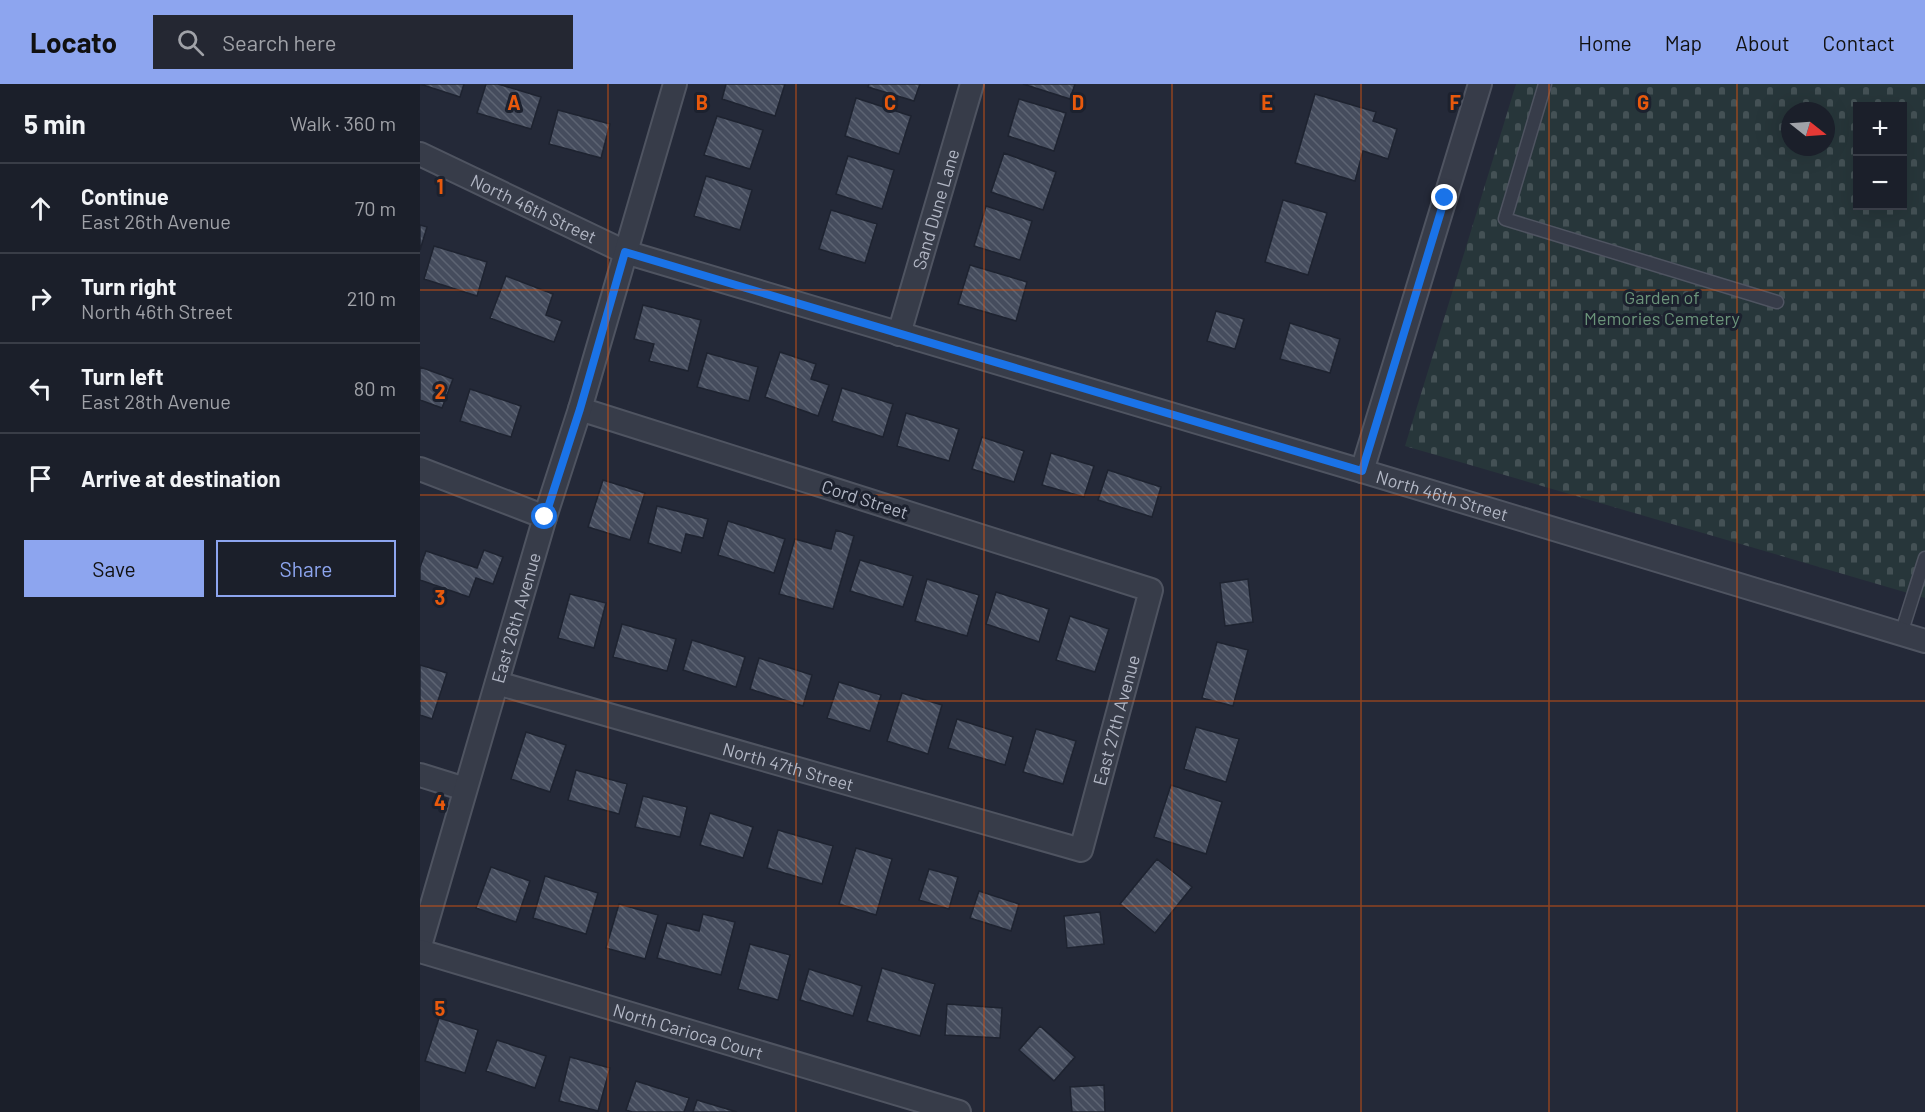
<!DOCTYPE html>
<html lang="en">
<head>
<meta charset="utf-8">
<style>
  :root { --surface:#1b1f2a; --page:#242732; --text:#f1f3f6; --muted:#a0a2a8; --line:#393d47; --accent:#8da5ef }
  body { margin:0; font-family:Barlow,sans-serif; background:var(--page); color:var(--text) }
  .controls { position:absolute; right:18px; top:18px; display:grid; overflow:hidden; border-radius:0px; box-shadow:0 6px 24px #0002 }
  .controls button { width:54px; height:54px; display:grid; place-items:center; padding:0; border:0; border-bottom:2px solid var(--line); background:var(--surface); color:var(--text); font:30px sans-serif }
  .compass { position:absolute; left:1361px; top:18px; width:54px; height:54px; border-radius:50%; background:var(--surface); box-shadow:0 6px 24px #0002; rotate:107deg }
  .stop { position:absolute; width:18px; height:18px; margin:-14px; border:4px solid #1a73e8; border-radius:50%; background:#fff }
  .stop.end { background:#1a73e8; border-color:#fff; box-shadow:0 2px 6px #0008 }
  .list { margin:0; padding:0; list-style:none }
  h2 { display:flex; justify-content:space-between; align-items:center; height:78px; margin:0; padding:0 24px; font-size:26px }
  h2 small { font-size:20px; font-weight:400; color:var(--muted) }
  .list li { display:grid; grid-template-columns:39px 1fr auto; gap:18px; align-items:center; box-sizing:border-box; height:90px; padding:0 24px; border-top:2px solid var(--line) }
  .list b { display:block; font-size:22px; white-space:nowrap }
  .list p { margin:0; font-size:20px; white-space:nowrap; color:var(--muted) }
  .list em { font-size:20px; font-style:normal; color:var(--muted) }
  .actions { display:flex; gap:12px; padding:18px 24px }
  .actions a { flex:1; padding:14px 0; border:2px solid var(--accent); border-radius:0px; text-align:center; font-size:21px; color:var(--accent) }
  .actions .main { background:var(--accent); color:#111 }
  .icon { flex:none; width:33px; height:33px; fill:none; stroke:currentColor; stroke-width:2; stroke-linecap:round; stroke-linejoin:round }
  .map { position:relative; flex:none; width:1505px; height:1028px; overflow:hidden }
  header { display:flex; align-items:center; gap:36px; box-sizing:border-box; height:84px; padding:0 30px; background:var(--accent); color:#111 }
  header strong { font-size:28px }
  nav { display:flex; gap:33px; margin-inline-start:auto; font-size:21px }
  .search { width:420px; height:54px; background:var(--page); display:flex; align-items:center; gap:15px; box-sizing:border-box; padding:0 21px; border-radius:0px; color:var(--muted); font-size:22px }
  main { display:flex }
  aside { flex:1; background:var(--surface) }
  .map>svg:first-child { display:block }
  .cemetery { fill:url(#cemetery-stones); fill-rule:evenodd }
  .building { fill:url(#building-back-hatch); stroke:#1e2330; stroke-width:1.5 }
  .lines { fill:none; stroke-linecap:round; stroke-linejoin:round }
  .service-casing { stroke:#4f5461; stroke-width:15 }
  .minor-casing { stroke:#4f5461; stroke-width:26 }
  .service { stroke:#373c49; stroke-width:12 }
  .minor { stroke:#373c49; stroke-width:22 }
  .route { stroke:#1a73e8; stroke-width:8 }
  .grid { fill:none; stroke:#e8590c; stroke-width:1.5; stroke-opacity:0.55 }
  .labels { text-anchor:middle; dominant-baseline:central; stroke-width:6; stroke-linejoin:round; paint-order:stroke }
  .street-label { font-size:18px; fill:#b2b7c5; stroke:#1c212e }
  .park-label { font-size:18px; fill:#6b947a; stroke:#1c212e }
  .grid-label { font-size:20px; text-anchor:middle; font-weight:bold; fill:#e8590c; stroke:#1c212e; stroke-width:6; stroke-linejoin:round; paint-order:stroke }
</style>
</head>
<body>
<header>
<strong>Locato</strong>
<div class="search"><svg class="icon" aria-label="search" viewBox="0 0 24 24"><circle cx="10" cy="10" r="6"/><path d="M15 15l6 6"/></svg>Search here</div>
<nav><a>Home</a><a>Map</a><a>About</a><a>Contact</a></nav>
</header>
<main>
<aside>
<h2>5 min<small>Walk · 360 m</small></h2>
<ul class="list">
<li><svg class="icon" aria-label="ahead" viewBox="0 0 24 24"><path d="M12 20V5M6 11l6-6 6 6"/></svg><div><b>Continue</b><p>East 26th Avenue</p></div><em>70 m</em></li>
<li><svg class="icon" aria-label="right" viewBox="0 0 24 24"><path d="M7 20v-9h11M14 6l5 5-5 5"/></svg><div><b>Turn right</b><p>North 46th Street</p></div><em>210 m</em></li>
<li><svg class="icon" aria-label="left" viewBox="0 0 24 24"><path d="M17 20v-9H6M10 6l-5 5 5 5"/></svg><div><b>Turn left</b><p>East 28th Avenue</p></div><em>80 m</em></li>
<li><svg class="icon" aria-label="arrive" viewBox="0 0 24 24"><path d="M6 21V4h12l-3 4 3 4H6"/></svg><div><b>Arrive at destination</b></div></li>
</ul>
<div class="actions"><a class="main">Save</a><a>Share</a></div>
</aside>
<div class="map">
<svg width="1505" height="1028" viewBox="0 0 1505 1028">
  <defs>
    <pattern id="cemetery-stones" width="16" height="16" patternUnits="userSpaceOnUse" patternTransform="scale(1.5)"><rect width="16" height="16" fill="#27363a"/><path d="M2 7V4a2 2 0 0 1 4 0v3zM10 15v-3a2 2 0 0 1 4 0v3z" fill="#445155"/></pattern>
    <pattern id="building-back-hatch" width="6" height="6" patternUnits="userSpaceOnUse" patternTransform="scale(1.5)"><rect width="6" height="6" fill="#454c5d"/><path d="M-1 5l2 2M0 0l6 6M5-1l2 2" fill="none" stroke="#5d6473"/></pattern>
  </defs>
  <rect width="100%" height="100%" fill="#242938"/>
  <path class="cemetery" d="M1096 0H1505V514L985 362ZM1438 22H1482V122H1438ZM1370 27H1406V63H1370Z"/>
  <path class="building" d="M0 0H44L40 13Z
    M66 0H78L121 13 111 45 57 29Z
    M306 0H365L355 32 302 15Z
    M449 0H500L494 17 448 3Z
    M603 0H655L650 15Z
    M895 10 956 28 953 37 977 45 968 75 943 67 935 97 875 79Z
    M436 14 491 32 479 70 425 52Z
    M599 15 646 29 634 67 588 52Z
    M138 26 190 40 181 74 129 60Z
    M297 32 343 46 330 85 284 71Z
    M584 69 636 88 623 126 571 108Z
    M428 72 474 86 462 125 416 110Z
    M286 92 332 106 320 146 274 132Z
    M863 116 907 129 888 191 845 178Z
    M566 122 612 137 600 176 554 162Z
    M411 126 457 140 445 179 399 165Z
    M0 141 7 143 0 166Z
    M14 162 67 178 57 212 4 195Z
    M550 181 607 198 596 237 538 220Z
    M86 192 133 210 126 231 142 237 134 258 70 234Z
    M223 221 281 236 268 287 229 277 234 260 214 255Z
    M796 227 824 235 815 265 787 257Z
    M870 239 920 255 910 289 860 275Z
    M360 268 396 280 391 295 409 301 398 332 345 313Z
    M287 269 338 283 329 317 277 303Z
    M0 283 33 295 22 324 0 316Z
    M422 304 473 320 463 353 412 337Z
    M50 305 101 322 91 353 40 337Z
    M486 329 539 345 529 377 477 362Z
    M562 353 604 367 594 398 552 385Z
    M631 369 674 382 664 413 622 401Z
    M688 386 741 403 732 433 678 416Z
    M183 396 225 409 210 456 168 443Z
    M237 422 288 435 283 454 266 450 261 469 228 459Z
    M308 437 365 455 354 489 298 471Z
    M416 446 434 452 413 525 359 510 375 455 411 465Z
    M64 466 83 473 73 500 56 494 49 513 0 496V483L6 467 57 484Z
    M440 476 493 492 483 523 430 507Z
    M507 495 559 511 547 552 495 537Z
    M828 495 833 538 805 542 800 499Z
    M576 508 629 525 619 558 566 540Z
    M150 510 186 519 174 564 138 554Z
    M650 532 689 545 675 588 636 576Z
    M202 540 256 555 247 587 193 573Z
    M272 556 325 573 316 603 263 586Z
    M797 558 828 566 813 622 782 614Z
    M339 574 392 591 383 622 330 605Z
    M0 581 27 589 12 635 0 631Z
    M419 598 461 611 450 647 407 634Z
    M482 609 522 621 508 670 467 657Z
    M537 635 593 653 585 681 528 664Z
    M776 643 819 655 806 698 764 685Z
    M616 645 656 657 643 700 603 688Z
    M106 648 146 661 130 708 91 695Z
    M156 686 207 700 199 730 148 716Z
    M751 701 802 718 786 770 734 753Z
    M223 712 267 723 260 753 215 743Z
    M290 729 333 743 323 774 280 761Z
    M358 746 413 762 402 800 347 784Z
    M436 764 472 775 456 831 419 820Z
    M737 775 772 803 735 849 700 820Z
    M71 783 110 797 96 838 56 824Z
    M509 785 538 793 529 825 499 816Z
    M125 792 178 809 166 850 113 834Z
    M559 807 599 820 591 847 550 834Z
    M199 820 238 831 225 875 186 864Z
    M680 828 684 860 647 864 644 832Z
    M283 830 315 838 301 891 237 874 247 839 279 847Z
    M330 860 370 871 358 916 318 905Z
    M462 884 515 900 500 952 447 937Z
    M389 885 442 902 433 932 380 916Z
    M527 920 582 924 580 954 525 951Z
    M19 934 58 946 45 989 5 977Z
    M620 942 655 973 634 997 599 966Z
    M77 956 126 972 115 1004 66 987Z
    M150 973 190 984 178 1027 139 1017Z
    M216 997 269 1014 264 1028H212L206 1026Z
    M684 1001 685 1028H652L650 1003Z
    M277 1016 317 1028H273Z"/>
  <g class="lines">
    <defs>
      <path id="service" d="M1125 0 1085 135 1357 218
        M1481 550 1505 474"/>
      <g id="minor">
        <path id="s1" d="M0 70 205 168 942 387 1505 557"/>
        <path id="s2" d="M479 250 552 0"/>
        <path d="M0 385 125 433"/>
        <path d="M942 387 1060 0"/>
        <path id="s3" d="M77 599 661 766 731 506 160 325"/>
        <path d="M0 691 45 705"/>
        <path id="s4" d="M0 862 125 433 160 325 255 0"/>
        <path id="s5" d="M0 867 539 1028"/>
      </g>
    </defs>
    <use href="#service" class="service-casing"/>
    <use href="#minor" class="minor-casing"/>
    <use href="#service" class="service"/>
    <use href="#minor" class="minor"/>
  </g>
  <g class="lines">
    <path class="route" d="M125 433 160 325 205 168 942 387 1025 114"/>
  </g>
  <path class="grid" d="M188 0V1028M376 0V1028M564 0V1028M752 0V1028M941 0V1028M1129 0V1028M1317 0V1028M0 206H1505M0 411H1505M0 617H1505M0 822H1505"/>
  <g class="labels">
    <g class="street-label">
      <text stroke="none"><textPath href="#s1" startOffset="126">North 46th Street</textPath></text>
      <text stroke="none"><textPath href="#s2" startOffset="130">Sand Dune Lane</textPath></text>
      <text stroke="none"><textPath href="#s1" startOffset="1080">North 46th Street</textPath></text>
      <text transform="translate(445 415) rotate(18)">Cord Street</text>
      <text stroke="none"><textPath href="#s4" startOffset="342">East 26th Avenue</textPath></text>
      <text stroke="none"><textPath href="#s3" startOffset="742">East 27th Avenue</textPath></text>
      <text stroke="none"><textPath href="#s3" startOffset="303">North 47th Street</textPath></text>
      <text stroke="none"><textPath href="#s5" startOffset="280">North Carioca Court</textPath></text>
    </g>
    <g class="park-label">
      <text x="1242" y="213">Garden of<tspan x="1242" dy="21">Memories Cemetery</tspan></text>
    </g>
  </g>
  <g class="grid-label">
    <text x="94" y="26">A</text>
    <text x="282" y="26">B</text>
    <text x="470" y="26">C</text>
    <text x="658" y="26">D</text>
    <text x="847" y="26">E</text>
    <text x="1035" y="26">F</text>
    <text x="1223" y="26">G</text>
    <text x="20" y="110">1</text>
    <text x="20" y="315">2</text>
    <text x="20" y="521">3</text>
    <text x="20" y="726">4</text>
    <text x="20" y="932">5</text>
  </g>
</svg>
<div class="controls">
<button>+</button>
<button>−</button>
</div>
<svg class="compass" viewBox="-18 -18 36 36"><path d="M0-13l5 13h-10z" fill="#e53935"/><path d="M0 13l5-13h-10z" fill="#a0a2a8"/></svg>
<div class="stop" style="left:125px;top:433px"></div>
<div class="stop end" style="left:1025px;top:114px"></div>
</div>
</main>
</body>
</html>
